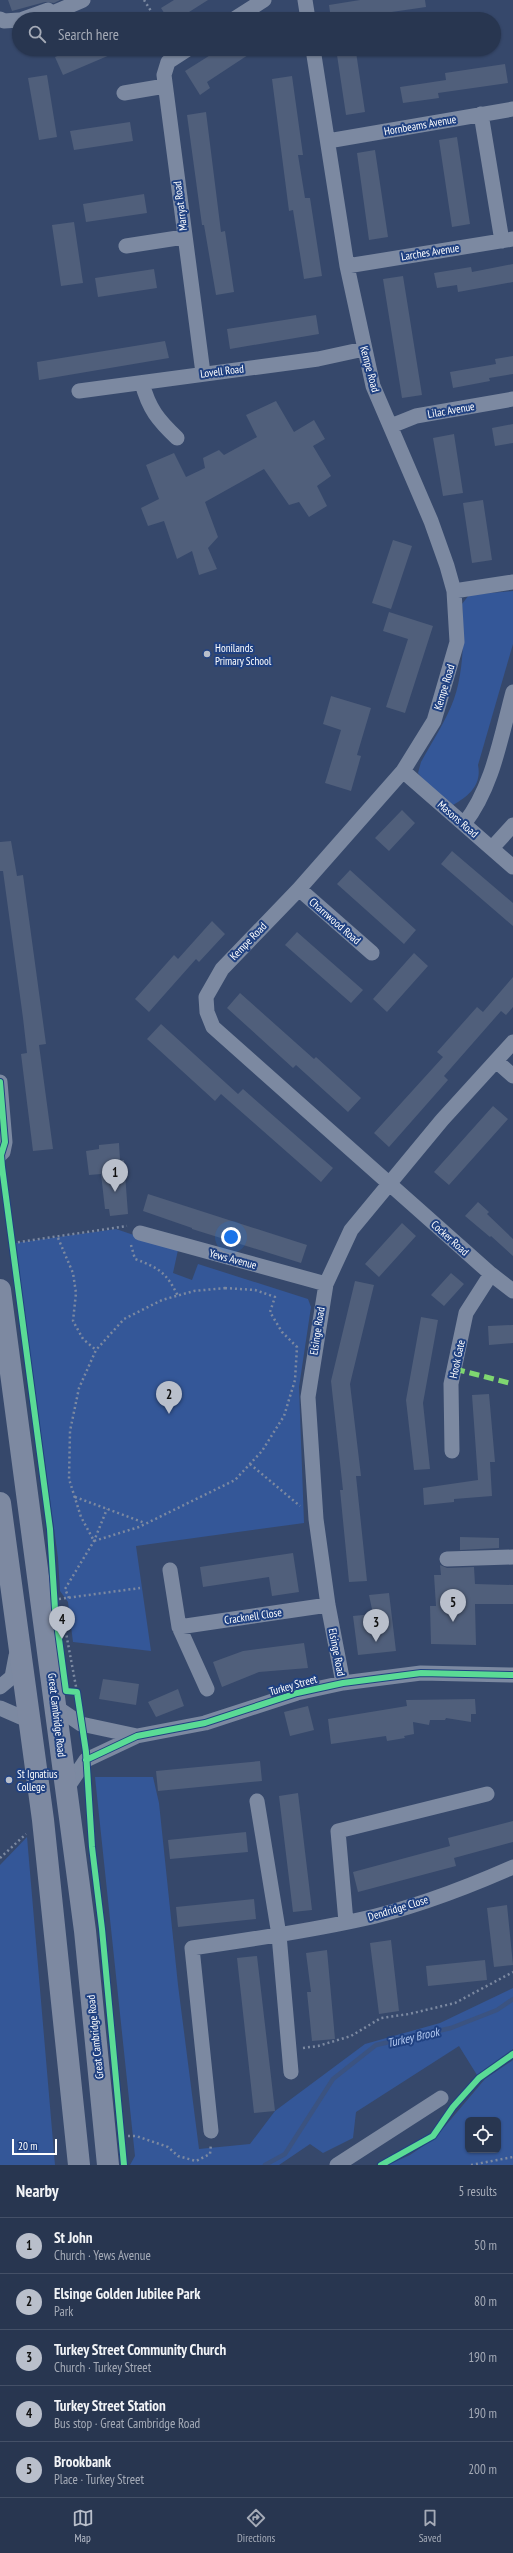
<!DOCTYPE html>
<html lang="en">
<head>
<meta charset="utf-8">
<style>
  :root { --surface:#283650; --page:#303e57; --text:#f1f3f6; --muted:#a5abb7; --line:#445067; --accent:#b9bfcb }
  body { margin:0; font-family:"PT Sans Narrow",sans-serif; background:var(--page); color:var(--text) }
  .controls { position:absolute; right:12px; bottom:12px; display:grid; overflow:hidden; border-radius:6px; box-shadow:0 1px 3px #0004 }
  .controls button { width:36px; height:36px; display:grid; place-items:center; padding:0; border:0; border-bottom:1px solid var(--line); background:var(--surface); color:var(--text); font:20px sans-serif }
  .scale { position:absolute; left:12px; bottom:10px; width:45px; box-sizing:border-box; padding-left:4px; border:2px solid #fff; border-top:0; font-size:11px; line-height:14px; white-space:nowrap; color:#fff; -webkit-text-stroke:3px #204181; paint-order:stroke }
  .you { position:absolute; left:231px; top:1237px; width:14px; height:14px; margin:-10px; border:3px solid #fff; border-radius:50%; background:#1a73e8; box-shadow:0 0 0 6px #1a73e833 }
  .badge { display:grid; place-items:center; width:26px; height:26px; border-radius:50%; background:var(--accent); color:#111; font-size:13px; font-weight:700 }
  .pin { position:absolute; translate:-50% -33px; filter:drop-shadow(0 1px 2px #0008) }
  .pin::after { content:''; position:absolute; top:21px; width:14px; height:12px; background:inherit; clip-path:polygon(0 0,100% 0,50% 100%) }
  .list { margin:0; padding:0; list-style:none }
  h2 { display:flex; justify-content:space-between; align-items:center; height:52px; margin:0; padding:0 16px; font-size:17px }
  h2 small { font-size:13px; font-weight:400; color:var(--muted) }
  .list li { display:grid; grid-template-columns:26px 1fr auto; gap:12px; align-items:center; box-sizing:border-box; height:56px; padding:0 16px; border-top:1px solid var(--line) }
  .list b { display:block; font-size:15px; white-space:nowrap }
  .list p { margin:0; font-size:13px; white-space:nowrap; color:var(--muted) }
  .list em { font-size:13px; font-style:normal; color:var(--muted) }
  .icon { flex:none; width:22px; height:22px; fill:none; stroke:currentColor; stroke-width:2; stroke-linecap:round; stroke-linejoin:round }
  .map { position:relative; flex:none; width:513px; height:2165px; overflow:hidden }
  .search { position:absolute; background:var(--surface); box-shadow:0 1px 3px #0004; left:12px; right:12px; top:12px; height:44px; display:flex; align-items:center; gap:10px; box-sizing:border-box; padding:0 14px; border-radius:22px; color:var(--muted); font-size:15px }
  .sheet { height:332px; background:var(--surface) }
  nav { display:flex; justify-content:space-around; align-items:center; box-sizing:border-box; height:56px; border-top:1px solid var(--line); background:var(--surface); font-size:11px; color:var(--muted) }
  nav a { display:grid; justify-items:center; gap:2px }
  nav .on { color:var(--accent) }
  .map>svg:first-child { display:block }
  .green { fill:#345798; fill-rule:evenodd }
  .lines { fill:none; stroke-linecap:round; stroke-linejoin:round }
  .stream { stroke:#3b5381; stroke-width:4.5 }
  .building { fill:#505f7b }
  .path { stroke:#7c89a1; stroke-width:2.5; stroke-dasharray:2 3; stroke-linecap:butt }
  .minor { stroke:#7c89a1; stroke-width:15 }
  .highway { stroke:#7d89a1; stroke-width:22 }
  .quiet { stroke:#7fd670; stroke-width:5; stroke-dasharray:10 5; stroke-linecap:butt }
  .cycleway-casing { stroke:#204181; stroke-width:8 }
  .cycleway { stroke:#5adb95; stroke-width:6 }
  .poi-dot { fill:#b9bfcb; stroke:#204181; stroke-width:1.5 }
  .labels { text-anchor:middle; dominant-baseline:central; stroke-width:4; stroke-linejoin:round; paint-order:stroke }
  .street-label { font-size:11px; fill:#fff; stroke:#204181 }
  .poi-label { font-size:11px; fill:#fff; stroke:#204181; text-anchor:start }
  .water-label { font-size:12px; font-style:italic; fill:#b2c8f0; stroke:#204181 }
</style>
</head>
<body>
<div class="map">
<svg width="513" height="2165" viewBox="0 0 513 2165">
  <rect width="100%" height="100%" fill="#36486b"/>
  <path class="green" d="M513 591V644L478 765C482 785 469 796 453 805L427 784 418 773 421 762C432 742 446 721 454 699 464 671 464 634 462 604L469 595Z
    M116 1229 178 1250 173 1273 192 1280 198 1264 308 1299 311 1307 299 1387 304 1523 136 1546 151 1651 73 1642 68 1602 60 1591 58 1558 15 1243Z
    M95 1777H153L159 1803 178 1985 199 2149 250 2144 275 2111 365 2044 440 2023 513 1988V2049L477 2075 459 2046 356 2112 353 2138 323 2153 310 2144 279 2165H130L135 2156Z
    M27 1837 55 2165H0V1865Z
    M513 2060V2165H388L410 2155 435 2138 485 2079ZM468 2120H498V2150H468Z"/>
  <g class="lines">
    <path class="stream" d="M265 2165 285 2154 333 2079 376 2045 451 2028 497 2010 513 1999"/>
  </g>
  <path class="building" d="M8 0H60L54 3 45 2 12 11Z
    M174 0H208L178 19H168L161 8Z
    M360 0H425L426 7 371 15 372 18 362 19H331L329 5Z
    M74 49H124L63 75 55 57Z
    M220 49H257L207 82 210 88 200 95 185 71Z
    M356 52 365 112 346 115 337 55Z
    M505 64 508 83 438 93 439 98 403 103 400 87 446 80 445 73Z
    M47 75 57 137 39 140 28 78Z
    M292 76 303 155H298L305 198H310L322 276 304 279 293 210 289 211 272 79Z
    M206 112 221 232 225 231 234 292 216 295 204 225H202L187 115Z
    M130 122 133 141 74 150 70 131Z
    M457 137 470 224 452 227 439 140Z
    M375 150 388 237 369 240 357 153Z
    M144 194 147 213 86 222 83 204Z
    M74 222 83 283 61 286 52 225Z
    M513 264V282L458 292 457 285 437 288 434 273 471 267 472 272Z
    M154 269 157 288 98 297 95 278Z
    M403 276 422 395 402 398 383 279Z
    M316 315 319 334 230 349 227 329Z
    M165 341 169 358 39 380 37 362Z
    M513 356V374L489 378 490 381 453 388 450 372 496 364 495 359Z
    M276 401 294 432 314 420 325 439 313 446 331 476 317 486 327 506 309 517 299 502 289 505 264 469 205 502 218 537 208 548 217 569 199 575 192 551 177 559 164 521 148 526 141 508 159 499 146 465 174 453 186 477 205 468 203 458 219 450 224 455 257 437 246 415Z
    M513 424V443L495 446 492 428Z
    M454 434 463 493 443 496 433 438Z
    M483 500 492 560 472 563 463 503Z
    M393 540 412 546 391 609 372 603Z
    M389 612 433 626 405 713 386 707 408 639 383 631Z
    M331 696 371 708 357 755 361 756 351 791 325 783 341 730 323 724Z
    M402 810 415 823 389 851 375 838Z
    M11 841 17 876 23 875 46 1044 39 1045 53 1149 33 1151 21 1054 27 1053 23 1018 3 871H0V842Z
    M452 851 513 903V926L441 864Z
    M350 870 416 930 404 944 337 884Z
    M212 921 225 934 199 962 196 959 149 1012 135 999 174 955 178 959Z
    M297 932 363 990 351 1003 285 945Z
    M414 953 428 966 387 1012 373 999Z
    M513 977V1007L506 1015 501 1011 444 1076 448 1080 389 1147 374 1133 443 1057 437 1052 477 1007 483 1012Z
    M240 993 314 1059 316 1057 361 1098 348 1112 296 1065 293 1068 227 1008Z
    M161 1024 238 1094 243 1089 333 1168 321 1182 221 1094 215 1101 147 1039Z
    M493 1106 508 1119 449 1185 434 1172Z
    M119 1143 120 1160H124L128 1214 110 1216 109 1209H105L101 1174 89 1175 86 1151 99 1149V1145Z
    M148 1194 307 1245 301 1263 192 1229V1228L143 1211Z
    M478 1202 489 1212 487 1214 513 1239V1256L491 1236 490 1237 465 1216Z
    M402 1223 416 1236 379 1277 365 1264Z
    M451 1273 464 1284 444 1306 431 1295Z
    M355 1281 374 1285 350 1384 361 1476H356L367 1581 349 1582 340 1490H343L331 1381Z
    M421 1317 438 1320 423 1403 430 1469 414 1470 406 1400Z
    M513 1325V1343L489 1345 488 1326Z
    M489 1394 495 1462H490L492 1496 454 1499V1502L424 1505 423 1488 478 1480 472 1395Z
    M460 1537 499 1538V1548L460 1550Z
    M293 1553 299 1592 272 1596 269 1577 203 1587 200 1567Z
    M440 1565 447 1568 474 1567 475 1584 513 1585V1604H475L476 1645 431 1644 430 1606H436L434 1575H441Z
    M389 1593 396 1651 358 1655 353 1616 373 1614 369 1595Z
    M304 1643 308 1668 259 1672 222 1687 213 1662 243 1651Z
    M103 1679 139 1684 136 1705 99 1699Z
    M178 1689 184 1706 156 1717 148 1702Z
    M475 1699 476 1714H471V1722L446 1718 445 1720H430L429 1725 413 1722 414 1734 404 1736 405 1738 387 1741 386 1736 331 1744 328 1719 407 1706 406 1700Z
    M308 1706 314 1730 290 1736 284 1712Z
    M260 1761 262 1781 158 1791 156 1771Z
    M298 1793 312 1910 293 1912 279 1796Z
    M513 1821V1842L454 1858 456 1866 358 1892 353 1872 450 1846 448 1838Z
    M246 1832 248 1852 170 1859 168 1840Z
    M254 1899 256 1919 178 1927 176 1907Z
    M507 1905 513 1965 494 1967 487 1908Z
    M391 1940 399 2011 379 2014 370 1943Z
    M327 1950 335 2039 312 2041 307 1992H311L306 1953Z
    M257 1956 275 2111 254 2113 237 1958Z
    M485 1960 487 1980 428 1986 426 1966Z"/>
  <g class="lines">
    <path class="path" d="M144 0 156 19
      M58 1238 73 1273 76 1293 73 1321 83 1339 96 1350
      M13 1243 127 1226
      M131 1245 135 1259C159 1268 166 1272 178 1296
      M225 1288 255 1290 275 1297 270 1312 282 1332 297 1347 295 1380 284 1416 262 1451 235 1480 139 1527 94 1541 81 1517 69 1479 70 1431 79 1388 96 1350 124 1319 162 1300 194 1291Z
      M250 1464 300 1506
      M75 1497 145 1523
      M69 1598 65 1589 94 1541 107 1509
      M59 1599 140 1588
      M61 1606 77 1692
      M70 1691 77 1692 81 1705
      M0 1858 26 1834
      M303 2048 318 2046 351 2036 381 2018 409 2014 455 2003 513 1972
      M123 2136H136L168 2147 178 2156 196 2161 210 2154 211 2144
      M471 2165 513 2157"/>
    <path class="minor" d="M305 0 308 19
      M0 19 4 21 19 20
      M23 19 48 10
      M39 19 83 0
      M234 19 264 0
      M188 49 168 62 164 75 203 373
      M313 49 347 266 373 386 431 521 447 566 454 591 457 642 434 721 403 771 299 889 222 969 206 997 207 1012 213 1027 491 1274 513 1291
      M124 93 165 86
      M481 114 502 241
      M328 141 513 109
      M126 246 184 237
      M347 266 513 239
      M142 383C149 409 158 420 177 438
      M79 391 318 359 364 349
      M391 426 416 416 513 399
      M454 591 513 582
      M403 771 513 867
      M464 824C493 787 501 736 513 692
      M492 848 513 825
      M299 889 372 953
      M496 1061 513 1076
      M0 1082 5 1142 3 1152 0 1155
      M140 1233 326 1284
      M452 1451 451 1384 466 1313 491 1274
      M447 1559 513 1557
      M170 1570 179 1627 207 1689
      M179 1627 328 1605
      M343 1683 328 1605 316 1519 308 1397 326 1284 351 1230 442 1120 513 1042
      M0 1687 12 1677 16 1656
      M56 1707 81 1724 137 1736
      M0 1708 30 1721
      M67 1788 86 1760 137 1736 205 1723 297 1693 343 1683 421 1673 513 1675
      M257 1801 279 1935 291 2072
      M346 1922 338 1831 487 1794
      M211 2131 192 1948C248 1940 303 1932 358 1920 411 1909 463 1889 513 1867
      M337 2165 441 2098"/>
    <path class="highway" d="M0 1290 85 1931 108 2165
      M0 1503 43 1820 79 2165"/>
    <path class="quiet" d="M455 1369 513 1384"/>
    <defs>
      <path id="cycleway" d="M0 1082 5 1142 1 1155 2 1167 50 1529 55 1609 66 1691 77 1692 86 1752 92 1847 102 1929 124 2165
        M86 1760 137 1736 205 1723 297 1693 343 1683 421 1673 513 1675
        M381 2165 433 2136 453 2107 479 2078 513 2054"/>
    </defs>
    <use href="#cycleway" class="cycleway-casing"/>
    <use href="#cycleway" class="cycleway"/>
  </g>
  <g class="poi-dot">
    <circle cx="207" cy="654" r="4"/>
    <circle cx="9" cy="1780" r="4"/>
  </g>
  <g class="labels">
    <g class="street-label">
      <text transform="translate(420 125) rotate(-10)">Hornbeams Avenue</text>
      <text transform="translate(180 206) rotate(-97)">Marryat Road</text>
      <text transform="translate(430 252) rotate(-9)">Larches Avenue</text>
      <text transform="translate(370 369) rotate(75)">Kempe Road</text>
      <text transform="translate(222 371) rotate(-7)">Lovell Road</text>
      <text transform="translate(451 410) rotate(-10)">Lilac Avenue</text>
      <text transform="translate(444 687) rotate(-73)">Kempe Road</text>
      <text transform="translate(458 819) rotate(41)">Masons Road</text>
      <text transform="translate(335 921) rotate(41)">Charnwood Road</text>
      <text transform="translate(248 941) rotate(-46)">Kempe Road</text>
      <text transform="translate(450 1238) rotate(42)">Cocker Road</text>
      <text transform="translate(233 1259) rotate(15)">Yews Avenue</text>
      <text transform="translate(317 1331) rotate(-81)">Elsinge Road</text>
      <text transform="translate(457 1359) rotate(-78)">Hook Gate</text>
      <text transform="translate(253 1616) rotate(-8)">Cracknell Close</text>
      <text transform="translate(337 1652) rotate(79)">Elsinge Road</text>
      <text transform="translate(293 1685) rotate(-16)">Turkey Street</text>
      <text transform="translate(57 1715) rotate(83)">Great Cambridge Road</text>
      <text transform="translate(398 1908) rotate(-17)">Dendridge Close</text>
      <text transform="translate(95 2037) rotate(-96)">Great Cambridge Road</text>
    </g>
    <g class="poi-label">
      <text x="215" y="648">Honilands<tspan x="215" dy="13">Primary School</tspan></text>
      <text x="17" y="1774">St Ignatius<tspan x="17" dy="13">College</tspan></text>
    </g>
    <g class="water-label">
      <text transform="translate(413 2037) rotate(-13)">Turkey Brook</text>
    </g>
  </g>
</svg>
<div class="controls">
<button><svg class="icon" aria-label="locate" viewBox="0 0 24 24"><circle cx="12" cy="12" r="6"/><path d="M12 2v4M12 18v4M2 12h4M18 12h4"/></svg></button>
</div>
<div class="scale">20 m</div>
<div class="you"></div>
<div class="pin badge" style="left:115px;top:1192px">1</div>
<div class="pin badge" style="left:169px;top:1414px">2</div>
<div class="pin badge" style="left:376px;top:1642px">3</div>
<div class="pin badge" style="left:62px;top:1639px">4</div>
<div class="pin badge" style="left:453px;top:1622px">5</div>
<div class="search"><svg class="icon" aria-label="search" viewBox="0 0 24 24"><circle cx="10" cy="10" r="6"/><path d="M15 15l6 6"/></svg>Search here</div>
</div>
<section class="sheet">
<h2>Nearby<small>5 results</small></h2>
<ul class="list">
<li><span class="badge">1</span><div><b>St John</b><p>Church · Yews Avenue</p></div><em>50 m</em></li>
<li><span class="badge">2</span><div><b>Elsinge Golden Jubilee Park</b><p>Park</p></div><em>80 m</em></li>
<li><span class="badge">3</span><div><b>Turkey Street Community Church</b><p>Church · Turkey Street</p></div><em>190 m</em></li>
<li><span class="badge">4</span><div><b>Turkey Street Station</b><p>Bus stop · Great Cambridge Road</p></div><em>190 m</em></li>
<li><span class="badge">5</span><div><b>Brookbank</b><p>Place · Turkey Street</p></div><em>200 m</em></li>
</ul>
</section>
<nav>
<a class="on"><svg class="icon" aria-label="map" viewBox="0 0 24 24"><path d="M3 6l6-2 6 2 6-2v14l-6 2-6-2-6 2zM9 4v14M15 6v14"/></svg>Map</a>
<a><svg class="icon" aria-label="directions" viewBox="0 0 24 24"><path d="M12 3l9 9-9 9-9-9zM9 14v-3h6M13 9l2 2-2 2"/></svg>Directions</a>
<a><svg class="icon" aria-label="saved" viewBox="0 0 24 24"><path d="M7 4h10v16l-5-4-5 4z"/></svg>Saved</a>
</nav>
</body>
</html>
